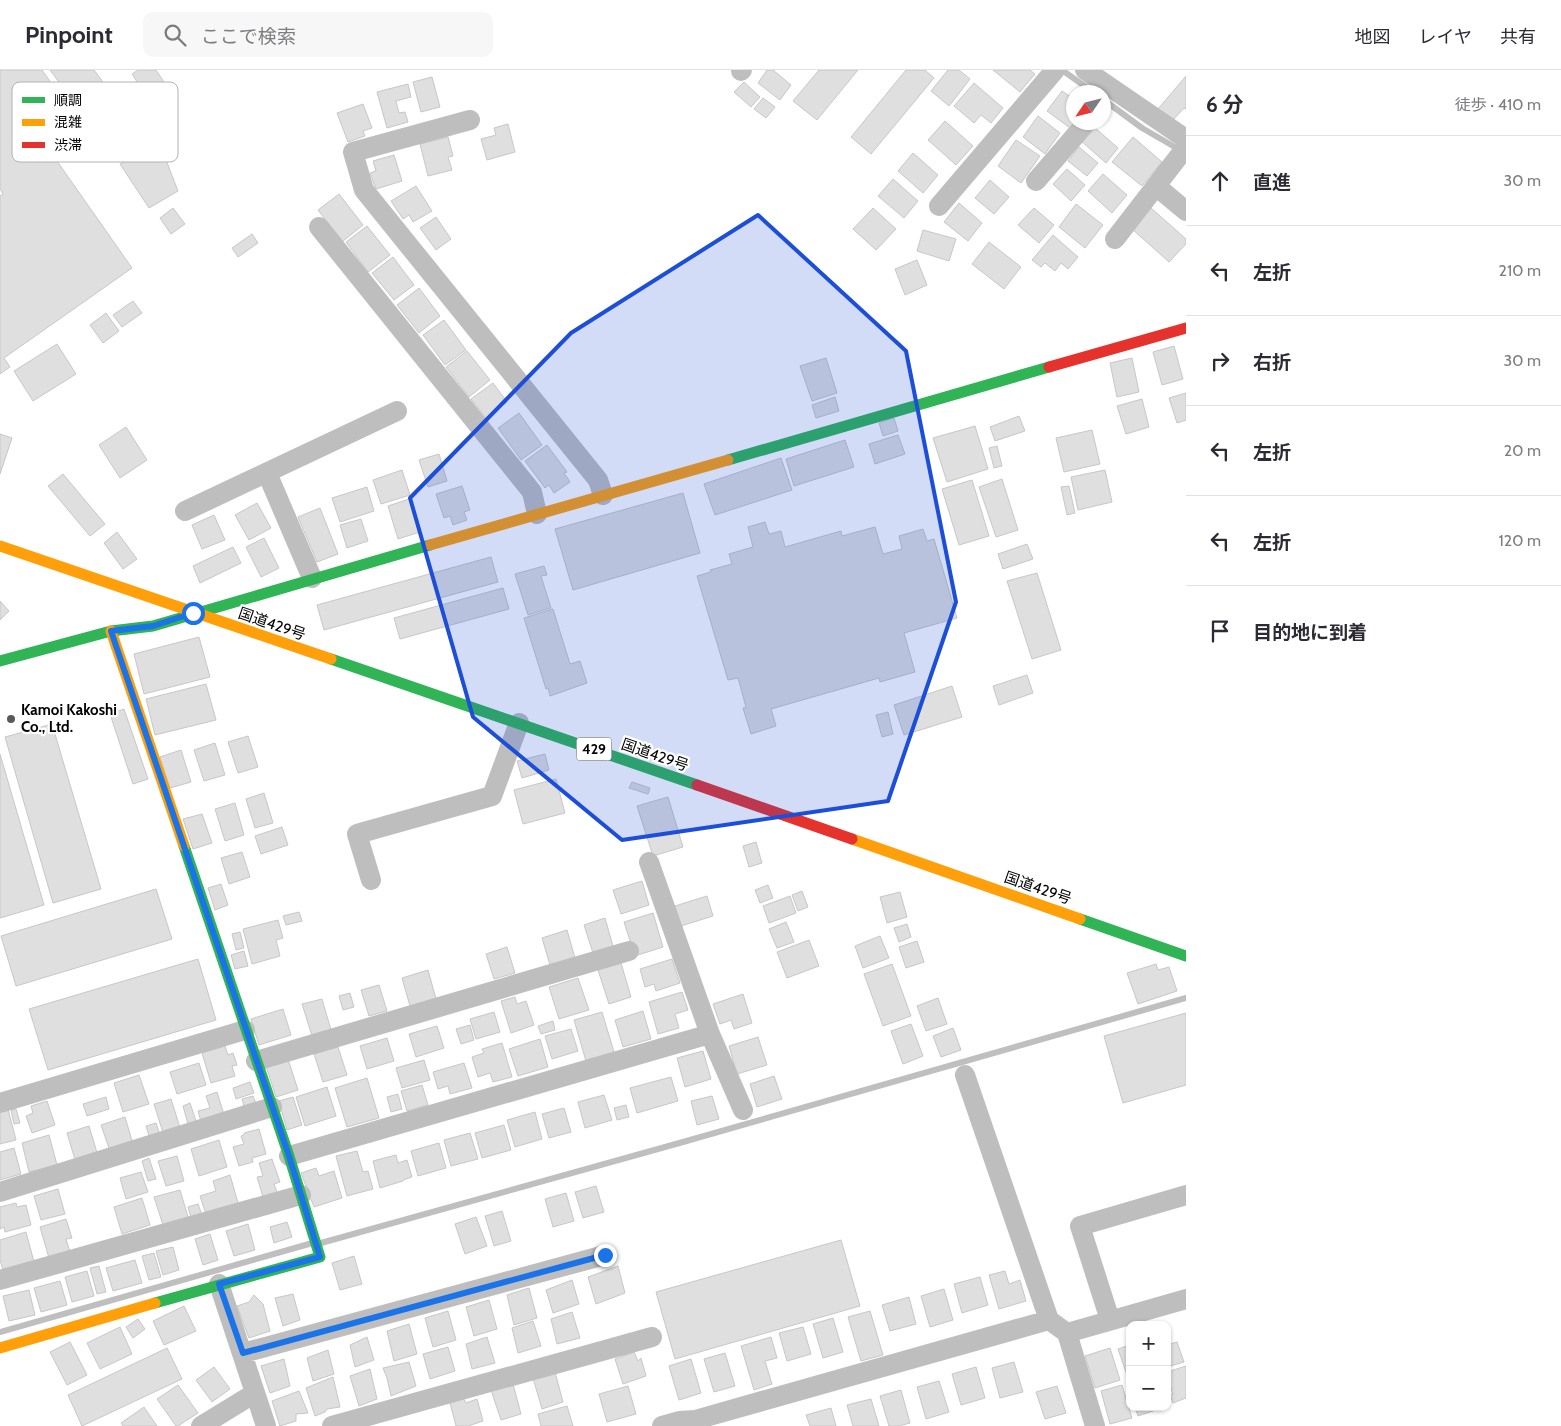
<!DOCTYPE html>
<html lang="ja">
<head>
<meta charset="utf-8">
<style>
  :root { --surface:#fff; --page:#f7f7f7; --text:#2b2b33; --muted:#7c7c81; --line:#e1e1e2 }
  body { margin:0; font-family:Cabin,"Noto Sans JP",sans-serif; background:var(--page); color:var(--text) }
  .controls { position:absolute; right:15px; bottom:15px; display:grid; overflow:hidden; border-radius:10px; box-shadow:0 1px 4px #0004 }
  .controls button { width:45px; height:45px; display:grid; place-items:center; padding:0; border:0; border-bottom:1px solid var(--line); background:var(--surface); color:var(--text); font:25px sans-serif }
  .compass { position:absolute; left:1066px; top:15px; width:45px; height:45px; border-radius:50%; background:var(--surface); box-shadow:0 1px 4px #0004; rotate:235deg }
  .stop { position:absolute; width:15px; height:15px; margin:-11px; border:4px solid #1a73e8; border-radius:50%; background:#fff }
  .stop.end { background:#1a73e8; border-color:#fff; box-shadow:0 1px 5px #0008 }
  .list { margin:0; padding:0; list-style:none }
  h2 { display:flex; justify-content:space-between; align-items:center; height:65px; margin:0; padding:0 20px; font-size:21px }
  h2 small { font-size:16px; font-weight:400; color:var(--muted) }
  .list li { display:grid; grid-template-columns:32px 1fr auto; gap:15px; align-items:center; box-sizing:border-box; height:90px; padding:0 20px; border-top:1px solid var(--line) }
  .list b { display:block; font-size:19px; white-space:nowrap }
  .list em { font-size:16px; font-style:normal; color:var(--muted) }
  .icon { flex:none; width:28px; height:28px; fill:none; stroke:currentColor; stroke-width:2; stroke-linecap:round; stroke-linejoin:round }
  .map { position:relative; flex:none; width:1186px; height:1356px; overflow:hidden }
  header { display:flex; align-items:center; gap:30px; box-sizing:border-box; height:70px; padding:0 25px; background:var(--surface); border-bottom:1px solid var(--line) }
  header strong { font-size:24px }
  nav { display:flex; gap:28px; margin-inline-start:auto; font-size:18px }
  .search { width:350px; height:45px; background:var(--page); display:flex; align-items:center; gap:12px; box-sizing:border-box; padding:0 18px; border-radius:10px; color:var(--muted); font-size:19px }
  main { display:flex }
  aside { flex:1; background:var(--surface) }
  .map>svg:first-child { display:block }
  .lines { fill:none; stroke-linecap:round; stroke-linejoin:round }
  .stream { stroke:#bfbfbf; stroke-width:6 }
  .building { fill:#dfdfdf; stroke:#c7c7c7 }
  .street { stroke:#bebebe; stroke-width:20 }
  .fast { stroke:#30b455; stroke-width:11 }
  .slow { stroke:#ff9f0a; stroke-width:11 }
  .jam { stroke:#e5322d; stroke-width:11 }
  .route { stroke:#1a73e8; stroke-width:6 }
  .marked { fill:#1d4ed8; fill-opacity:0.2; stroke:#1d4ed8; stroke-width:4; stroke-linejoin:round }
  .poi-dot { fill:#595959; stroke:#fff; stroke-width:2 }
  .labels { text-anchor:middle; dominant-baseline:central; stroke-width:4.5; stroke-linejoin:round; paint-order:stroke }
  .shield { fill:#fff; stroke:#4c4c4c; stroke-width:1 }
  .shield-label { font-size:14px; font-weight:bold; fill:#000 }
  .street-label { font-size:15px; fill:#000; stroke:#fff }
  .poi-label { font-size:15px; font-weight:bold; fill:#000; stroke:#fff; text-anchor:start }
  .key { fill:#fff; stroke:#b2b2b2; stroke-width:1 }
  .key-label { font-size:14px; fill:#000 }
</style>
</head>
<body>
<header>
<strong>Pinpoint</strong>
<div class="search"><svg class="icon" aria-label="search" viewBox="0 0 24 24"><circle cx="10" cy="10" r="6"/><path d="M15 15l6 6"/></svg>ここで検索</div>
<nav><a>地図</a><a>レイヤ</a><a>共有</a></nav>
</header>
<main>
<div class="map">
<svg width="1186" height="1356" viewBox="0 0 1186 1356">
  <rect width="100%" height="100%" fill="#fff"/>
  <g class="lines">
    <path class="stream" d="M1062 0 1093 22
      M1104 30 1142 58 1180 80
      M321 1173 683 1072 1186 928
      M0 1262 309 1174"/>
  </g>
  <path class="building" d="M0 0H42L71 41 38 64 132 198 4 288 10 297 0 304V126L3 124 0 119Z
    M50 0H94L145 69 116 90Z
    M138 0H156L168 18 149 30 132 4Z
    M767 0H773L791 15 780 30 758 13Z
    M819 0H858L817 50 793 31Z
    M906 0H925L934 8 871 84 851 67Z
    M948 0H959L970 9 949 36 931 21Z
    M993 0H1030L1035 4 1020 22Z
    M1186 6V39L1184 38 1172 51 1158 39Z
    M432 7 440 37 421 42 413 12Z
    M744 12 760 27 751 37 734 22Z
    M974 13 1003 38 991 53 981 45 974 53 954 36Z
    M408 14 411 27 396 31 399 43 405 42 408 52 387 58 377 22Z
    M1062 21 1074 29V52L1070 58 1047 41Z
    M763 28 775 37 766 48 754 39Z
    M363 34 372 58 363 61 365 66 348 72 337 43Z
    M1038 46 1060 63 1045 84 1023 67Z
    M945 51 973 76 956 95 928 70Z
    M508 54 515 82 487 90 481 69 496 65 494 58Z
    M1093 56 1118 78 1106 93 1081 71Z
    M448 67 453 86 448 87 452 100 428 106 420 74Z
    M1133 67 1162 92 1142 116 1112 92Z
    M1016 70 1040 86 1021 113 998 96Z
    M159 72 178 121 149 138 120 94Z
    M1079 77 1098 93 1087 106 1068 91Z
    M913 83 938 105 923 123 898 101Z
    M394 85 402 111 376 119 370 103 376 101 373 91Z
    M1067 99 1085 115 1071 131 1053 114Z
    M1103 104 1127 125 1112 143 1088 121Z
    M893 109 918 131 904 148 878 126Z
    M990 110 1009 127 994 144 975 128Z
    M416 116 432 141 413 152 409 145 403 149 391 131Z
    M339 124 363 155 342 172 318 140Z
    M959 133 982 153 968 171 944 152Z
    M1076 134 1103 155 1085 178 1059 157Z
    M173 138 185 154 171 164 160 148Z
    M873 138 896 159 876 180 853 159Z
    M1034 138 1054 155 1039 173 1018 155Z
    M1151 138 1186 169V174L1169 192 1132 159Z
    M436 147 451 169 436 180 420 158Z
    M367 156 390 185 368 202 346 172Z
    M923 160 956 169 949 191 917 181Z
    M252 164 258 173 238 187 232 178Z
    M1053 165 1078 187 1068 199 1061 193 1055 201 1045 193 1041 197 1032 190Z
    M989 172 1021 197 1004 219 972 194Z
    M393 187 414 215 394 230 372 203Z
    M917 190 927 215 905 225 895 199Z
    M419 218 440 246 419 263 397 235Z
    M133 231 142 243 122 257 113 245Z
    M106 243 119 261 103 273 90 255Z
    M444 250 466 280 445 295 423 265Z
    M57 274 76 304 33 331 14 301Z
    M1174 276 1183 309 1162 315 1153 282Z
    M467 281 490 310 469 327 446 297Z
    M826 288 837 323 812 331 800 296Z
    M1132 288 1139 322 1117 327 1110 293Z
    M493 313 507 332 486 348 471 329Z
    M1186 323V350L1177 353 1169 328Z
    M835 327 839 341 816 348 812 335Z
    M1142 329 1149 357 1126 364 1117 336Z
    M519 343 542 375 521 390 498 358Z
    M1019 346 1025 361 995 371 990 357Z
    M894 348 898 361 883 366 879 353Z
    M975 356 988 399 947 412 933 368Z
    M126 357 147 390 120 408 99 375Z
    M1092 360 1100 394 1064 402 1056 368Z
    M0 364 12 368 0 404Z
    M898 365 905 384 875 394 869 374Z
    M845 370 854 397 794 416 786 389Z
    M547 375 567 402 564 403 570 412 554 423 549 415 545 418 525 391Z
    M997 376 1002 396 994 398 989 378Z
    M439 384 447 411 428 417 419 390Z
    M781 388 792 420 715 445 704 414Z
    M402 400 410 425 381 434 373 410Z
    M1105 400 1112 432 1078 440 1071 407Z
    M63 404 105 454 90 466 48 416Z
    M1002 409 1018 460 996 467 979 417Z
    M972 410 989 466 959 475 942 419Z
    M462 416 470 440 464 442 467 450 453 455 450 446 444 448 436 424Z
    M1069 416 1075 443 1067 445 1061 417Z
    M367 417 374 441 340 452 332 428Z
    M683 423 700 483 573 520 555 459Z
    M409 429 420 462 398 469 388 436Z
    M257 433 271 458 249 470 235 445Z
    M320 438 338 484 317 492 298 447Z
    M214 445 225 470 202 479 192 455Z
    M361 449 368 471 347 478 340 455Z
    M765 452 769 464 781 461 785 477 841 461 842 466 875 457 883 484 902 479 899 466 923 459 927 471 934 469 957 548 904 563 915 602 880 612 879 608 771 639 776 656 751 664 743 638 746 637 738 608 728 610 697 506 711 502 710 500 732 494 729 484 753 477 748 457Z
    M117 462 137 489 123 499 104 473Z
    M264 468 279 498 261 507 246 477Z
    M1027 474 1033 489 1003 499 998 484Z
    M233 477 241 493 200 513 193 496Z
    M491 487 498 512 324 560 317 535Z
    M544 496 547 505 541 506 551 538 528 545 515 504Z
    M1037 503 1061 580 1032 589 1007 511Z
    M503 518 509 539 400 569 394 548Z
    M0 531 9 541 0 550Z
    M553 539 570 594 580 591 587 613 550 626 548 618 546 619 524 548Z
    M199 567 210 607 144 624 134 584Z
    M1027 605 1033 623 999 635 993 616Z
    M206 614 216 650 155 665 146 629Z
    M952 616 962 647 904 665 894 635Z
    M124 639 148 709 133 714 110 644Z
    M888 642 893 664 882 667 876 645Z
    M52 654 101 819 53 833 5 667Z
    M248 666 258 697 238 703 228 672Z
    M215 673 225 705 204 711 194 680Z
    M181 680 191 712 170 718 160 687Z
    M0 684 44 835 0 848Z
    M545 684 549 700 522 708 517 691Z
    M556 709 565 743 523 754 514 720Z
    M632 712 650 718 648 724 629 718Z
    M264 723 273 753 255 758 246 729Z
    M668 727 683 777 653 786 637 736Z
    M235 733 244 765 225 771 215 739Z
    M202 744 212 773 193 779 183 749Z
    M282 757 288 775 261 784 255 766Z
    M756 772 762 793 749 797 743 776Z
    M242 782 250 807 229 814 221 788Z
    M642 811 649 835 621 844 613 820Z
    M221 814 228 835 215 840 208 818Z
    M768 815 773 828 760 833 755 820Z
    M156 819 172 869 16 916 1 866Z
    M802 821 808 837 798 841 792 825Z
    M900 822 907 847 887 853 880 827Z
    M707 826 713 846 681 856 675 836Z
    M790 826 796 843 769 853 763 836Z
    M299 842 302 851 286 855 283 846Z
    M653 843 663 877 635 886 624 852Z
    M605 848 614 880 594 886 584 855Z
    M278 850 283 868 276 870 280 886 252 894 243 859Z
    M786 852 794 872 777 878 769 859Z
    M907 854 911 867 899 872 894 858Z
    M567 860 575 888 550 895 542 868Z
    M240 862 244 878 236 880 232 864Z
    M880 866 889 888 863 898 855 876Z
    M809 870 819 896 787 908 777 882Z
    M917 871 924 892 906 898 899 877Z
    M507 877 515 903 494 909 486 884Z
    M244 881 248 896 235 899 231 885Z
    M198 889 216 950 48 1000 29 939Z
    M672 889 680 913 656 921 654 914 645 917 640 899Z
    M621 893 631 927 609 934 598 900Z
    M892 894 911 946 883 956 864 904Z
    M1156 894 1158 900 1169 897 1177 921 1138 934 1127 903Z
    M428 900 436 929 410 936 402 908Z
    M578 908 589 940 559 949 549 917Z
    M379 915 387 941 369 946 361 920Z
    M682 922 688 940 675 944 679 958 658 964 649 932Z
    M350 923 354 937 343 940 339 926Z
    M743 924 752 953 734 959 731 950 720 954 713 934Z
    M515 927 517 934 526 931 534 955 511 963 501 931Z
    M938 928 947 954 926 961 917 936Z
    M322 929 331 960 312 966 302 934Z
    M283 939 291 965 259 975 251 949Z
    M643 941 651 969 623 977 615 950Z
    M494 942 500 962 476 969 470 949Z
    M602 942 614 982 586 991 574 950Z
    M1186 943V1015L1123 1033 1104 966Z
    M553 951 555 960 541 964 538 956Z
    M911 954 923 986 903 994 891 961Z
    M470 955 474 970 461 974 456 959Z
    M437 956 444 978 416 987 409 964Z
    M953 958 961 980 941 987 933 966Z
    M571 959 578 981 552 989 545 966Z
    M758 967 767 995 737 1004 729 976Z
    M387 968 394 991 367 999 360 976Z
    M540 969 548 997 518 1006 509 979Z
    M502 973 512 1007 493 1012 490 1003 478 1007 472 987 484 983 482 979Z
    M225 976 228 985 233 983 237 995 232 996 235 1006 211 1013 202 983Z
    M338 977 347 1005 323 1012 314 984Z
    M703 981 711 1009 685 1017 677 988Z
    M288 989 298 1020 276 1027 266 996Z
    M424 990 430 1010 402 1018 396 998Z
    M199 993 206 1015 177 1024 170 1002Z
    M464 993 472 1018 450 1024 448 1016 438 1019 433 1002Z
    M139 1005 149 1034 123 1042 114 1013Z
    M774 1006 782 1029 757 1037 750 1014Z
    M671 1007 678 1031 637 1043 630 1018Z
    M367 1008 379 1048 347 1057 335 1018Z
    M250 1012 254 1023 236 1029 233 1018Z
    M422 1015 428 1035 407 1041 401 1021Z
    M327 1017 336 1046 305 1056 296 1027Z
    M217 1022 225 1048 202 1055 198 1041 210 1038 206 1026Z
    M398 1024 402 1039 391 1042 387 1027Z
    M604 1025 612 1050 585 1058 578 1032Z
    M253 1026 257 1036 245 1040 242 1029Z
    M712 1026 719 1049 697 1055 691 1031Z
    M106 1027 109 1039 87 1046 83 1034Z
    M293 1027 302 1055 287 1060 279 1031Z
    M171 1029 181 1061 164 1066 154 1034Z
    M47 1031 55 1055 32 1063 26 1046 33 1043 31 1036Z
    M190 1033 196 1051 188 1054 183 1036Z
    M626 1035 629 1047 617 1050 614 1038Z
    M564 1038 571 1062 549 1068 542 1044Z
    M8 1039 16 1070 0 1074V1041Z
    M16 1039 20 1053 14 1054 11 1040Z
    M535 1042 542 1069 515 1077 507 1050Z
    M125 1047 133 1074 110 1081 101 1055Z
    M156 1053 160 1065 150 1069 146 1056Z
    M504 1055 511 1080 482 1088 475 1063Z
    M89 1056 98 1086 76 1093 67 1063Z
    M259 1059 266 1084 252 1088 253 1092 239 1096 233 1077 244 1074 241 1066 244 1065V1063Z
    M470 1063 478 1089 451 1096 444 1070Z
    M49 1065 57 1095 29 1102 22 1073Z
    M219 1070 227 1097 199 1106 191 1079Z
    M439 1073 446 1098 418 1106 411 1081Z
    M14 1078 21 1104 0 1110V1082Z
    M357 1081 363 1102 368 1101 373 1119 347 1126 336 1086Z
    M396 1085 398 1093 407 1090 412 1107 403 1110V1111L380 1118 373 1091Z
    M177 1086 184 1111 166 1116 158 1091Z
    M149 1088 156 1109 148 1111 142 1091Z
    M272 1089 280 1112 274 1114 277 1122 263 1127 257 1107 263 1106 259 1093Z
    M316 1098 319 1106 334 1101 342 1128 314 1137 301 1103Z
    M141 1102 148 1122 126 1129 120 1108Z
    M230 1105 238 1133 206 1144 200 1126 216 1121 213 1111Z
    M596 1116 604 1142 583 1148 575 1122Z
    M58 1119 65 1144 41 1150 34 1126Z
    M180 1120 188 1147 163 1155 154 1127Z
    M566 1123 574 1151 553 1157 545 1129Z
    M142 1128 150 1155 122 1164 114 1137Z
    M16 1133 17 1137 26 1135 31 1155 5 1162 4 1157 0 1159V1137Z
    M198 1134 202 1145 191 1148 188 1137Z
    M502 1141 511 1171 494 1176 485 1146Z
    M476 1147 487 1176 465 1184 455 1154Z
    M66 1149 72 1168 66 1169 70 1182 49 1188 40 1157Z
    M287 1152 292 1167 274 1173 270 1157Z
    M248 1154 255 1180 234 1186 226 1161Z
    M26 1162 34 1192 3 1200 0 1190V1170Z
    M210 1164 218 1190 203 1195 195 1169Z
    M841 1170 860 1236 675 1289 656 1222Z
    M173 1177 179 1200 163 1205 156 1181Z
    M154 1183 161 1207 149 1210 142 1186Z
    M354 1186 362 1214 340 1220 332 1193Z
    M135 1190 142 1213 113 1221 106 1198Z
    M99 1196 106 1222 97 1224 90 1198Z
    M618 1196 625 1223 596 1234 588 1207Z
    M87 1201 94 1226 72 1232 65 1207Z
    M1005 1201 1009 1214 1020 1210 1026 1231 999 1239 989 1205Z
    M980 1207 988 1235 962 1243 954 1214Z
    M572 1210 579 1234 553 1243 546 1220Z
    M60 1211 67 1235 41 1242 34 1218Z
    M529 1218 537 1248 514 1255 507 1225Z
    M944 1219 953 1250 930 1257 921 1226Z
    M29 1220 35 1245 9 1251 3 1226Z
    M293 1224 300 1250 283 1256 275 1228Z
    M254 1225 263 1234 270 1261 249 1268 237 1236 249 1232Z
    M909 1227 916 1254 890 1261 882 1235Z
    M489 1230 497 1259 474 1266 466 1237Z
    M184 1236 196 1261 164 1275 153 1251Z
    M448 1241 456 1270 433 1277 425 1248Z
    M870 1241 883 1285 861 1291 848 1247Z
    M572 1242 580 1268 557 1274 551 1249Z
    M833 1248 843 1282 823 1288 813 1254Z
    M138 1249 145 1259 133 1268 126 1257Z
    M533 1251 541 1276 518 1283 512 1258Z
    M409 1254 417 1284 394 1291 387 1261Z
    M120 1257 132 1284 100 1299 87 1273Z
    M803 1257 811 1284 787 1291 779 1263Z
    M367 1267 374 1290 355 1297 350 1275Z
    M487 1267 495 1293 472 1299 466 1274Z
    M771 1267 777 1288 765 1291 772 1314 754 1320 741 1276Z
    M70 1272 87 1305 67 1315 50 1282Z
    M1177 1272 1184 1292 1167 1297V1275Z
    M1130 1275V1307L1128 1308 1118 1279Z
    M448 1277 455 1301 430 1309 423 1284Z
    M167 1278 182 1309 82 1356 68 1325Z
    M1110 1278 1120 1310 1095 1318 1085 1286Z
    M328 1280 334 1304 313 1311 307 1288Z
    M634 1282 638 1291 641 1288 646 1306 623 1314 615 1289Z
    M725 1283 735 1316 714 1322 704 1289Z
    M284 1289 290 1316 270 1323 261 1296Z
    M691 1289 701 1323 679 1330 669 1296Z
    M409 1292 416 1316 391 1326 387 1308 383 1298Z
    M1014 1292 1023 1322 1000 1328 992 1298Z
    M1186 1296V1328L1173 1333 1170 1325 1173 1324 1167 1307V1302Z
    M214 1297 230 1319 212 1332 196 1310Z
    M976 1297 985 1328 961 1335 952 1304Z
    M370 1299 377 1329 359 1336 350 1306Z
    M555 1302 563 1332 542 1339 533 1308Z
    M333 1307 340 1337 327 1339 325 1342 315 1346 306 1318Z
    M939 1311 949 1342 926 1349 917 1317Z
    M513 1314 521 1344 501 1350 491 1320Z
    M178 1315 198 1343 178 1356H176L157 1329Z
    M1122 1315 1132 1348 1110 1354 1101 1321Z
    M628 1316 636 1344 607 1352 599 1324Z
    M1057 1316 1066 1343 1045 1349 1036 1322Z
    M901 1320 910 1353 899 1356H889L880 1326Z
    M299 1321 308 1343 296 1344V1351L280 1356 272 1331Z
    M463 1328 466 1333 477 1329 483 1351 468 1356H456L450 1333Z
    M871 1329 879 1356H853L847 1335Z
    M567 1336 573 1356H541L538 1344Z
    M144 1337 157 1356H123L121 1353Z
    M1135 1337H1162V1338L1138 1346Z
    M831 1338 836 1356H810L806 1345Z"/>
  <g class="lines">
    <path class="street" d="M1085 0 1186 69
      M741 1 742 0
      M470 50 353 82 364 120 598 410 603 425
      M1036 111 1087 52
      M1156 116 1186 141
      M939 136 1055 0
      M319 157 532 422 537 444
      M1115 169 1186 77
      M267 403 312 508
      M185 441 397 341
      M649 792 710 964 743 1040
      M371 810 357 764 492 726 519 653
      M256 991 629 881
      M965 1005 1049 1250 1067 1263 1095 1356
      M0 1033 245 960
      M289 1086 710 964
      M0 1122 272 1037
      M0 1210 301 1125
      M219 1214 266 1356
      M1110 1250 1080 1156 1186 1125
      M1067 1263 1186 1229
      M243 1283 605 1185
      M201 1356 255 1323
      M332 1356 652 1267
      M662 1356 680 1351 695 1350 1049 1250"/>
    <path class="fast" d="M728 390 1049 297
      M331 589 697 715
      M0 591 111 561 153 556 430 475
      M1080 849 1186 886
      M155 1233 320 1187 289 1086 184 776"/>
    <path class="slow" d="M430 475 728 390
      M0 476 331 589
      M111 561 184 776
      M852 769 1080 849
      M0 1278 155 1233"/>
    <path class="jam" d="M1049 297 1186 258
      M697 715 852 769"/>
  </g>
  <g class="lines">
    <path class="route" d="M193 543 153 556 111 561 289 1086 320 1187 219 1214 243 1283 605 1185"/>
  </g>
  <path class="marked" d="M758 145 906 281 956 532 888 731 622 770 473 647 410 428 571 263Z"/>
  <circle class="poi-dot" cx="11" cy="649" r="5"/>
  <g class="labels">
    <rect class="shield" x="576.5" y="667.5" width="35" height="23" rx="4"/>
    <g class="shield-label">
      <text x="594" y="679">429</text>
    </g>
    <g class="street-label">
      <text transform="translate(272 554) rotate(19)">国道429号</text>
      <text transform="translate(655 685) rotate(19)">国道429号</text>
      <text transform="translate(1038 818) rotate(19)">国道429号</text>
    </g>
    <g class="poi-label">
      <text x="21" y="640">Kamoi Kakoshi<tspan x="21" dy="17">Co., Ltd.</tspan></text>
    </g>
  </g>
  <rect x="12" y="12" width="166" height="80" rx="8" class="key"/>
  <rect x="22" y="27" width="23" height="6" fill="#30b455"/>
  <rect x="22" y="49" width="23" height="7" fill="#ff9f0a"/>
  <rect x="22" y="72" width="23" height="6" fill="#e5322d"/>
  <g class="key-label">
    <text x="54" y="35">順調</text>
    <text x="54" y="57">混雑</text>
    <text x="54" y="80">渋滞</text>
  </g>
</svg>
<div class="controls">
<button>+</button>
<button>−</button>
</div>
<svg class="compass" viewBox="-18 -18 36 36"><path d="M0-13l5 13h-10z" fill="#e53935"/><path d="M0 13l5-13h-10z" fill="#7c7c81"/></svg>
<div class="stop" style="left:193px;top:543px"></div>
<div class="stop end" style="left:605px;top:1185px"></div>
</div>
<aside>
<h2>6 分<small>徒歩 · 410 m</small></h2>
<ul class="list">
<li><svg class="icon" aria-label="ahead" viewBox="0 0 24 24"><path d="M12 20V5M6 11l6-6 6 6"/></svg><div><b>直進</b></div><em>30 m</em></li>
<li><svg class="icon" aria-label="left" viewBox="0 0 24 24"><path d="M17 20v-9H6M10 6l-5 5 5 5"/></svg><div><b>左折</b></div><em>210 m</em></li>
<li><svg class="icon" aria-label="right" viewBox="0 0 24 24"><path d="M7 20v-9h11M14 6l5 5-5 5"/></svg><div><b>右折</b></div><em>30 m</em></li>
<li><svg class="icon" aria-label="left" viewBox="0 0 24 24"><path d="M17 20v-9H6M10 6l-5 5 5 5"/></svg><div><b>左折</b></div><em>20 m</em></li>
<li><svg class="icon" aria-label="left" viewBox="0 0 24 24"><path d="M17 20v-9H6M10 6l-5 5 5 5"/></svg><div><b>左折</b></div><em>120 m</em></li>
<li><svg class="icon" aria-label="arrive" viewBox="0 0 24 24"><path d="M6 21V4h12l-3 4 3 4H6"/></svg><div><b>目的地に到着</b></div></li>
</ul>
</aside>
</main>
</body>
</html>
